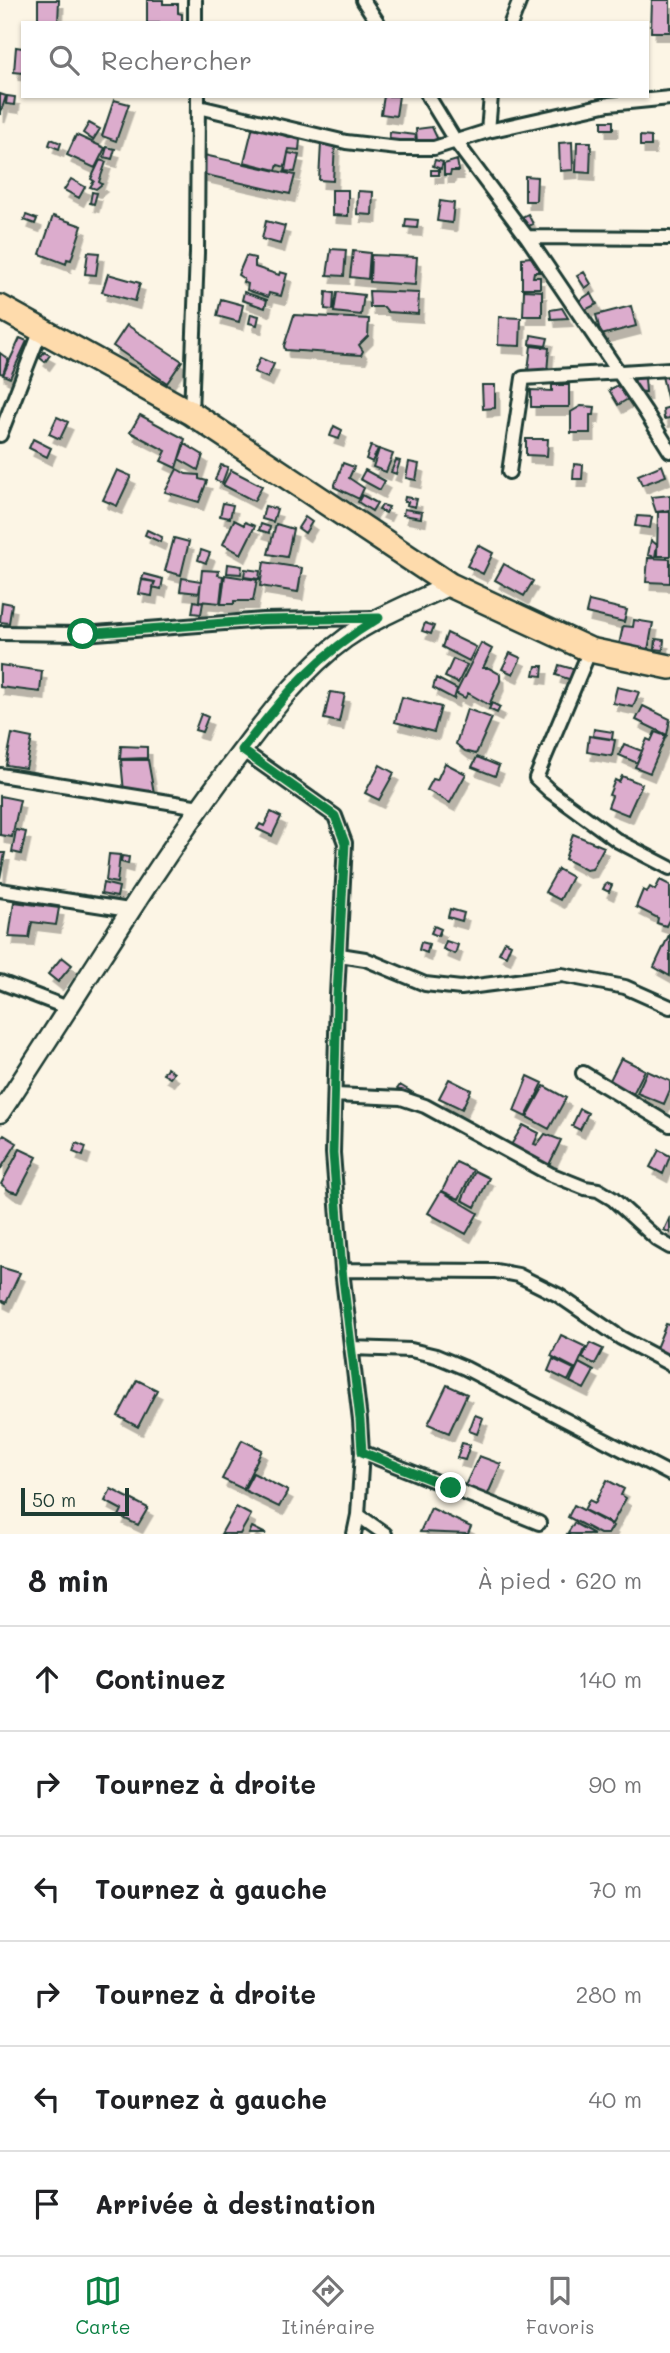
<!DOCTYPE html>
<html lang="fr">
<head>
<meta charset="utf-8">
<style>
  :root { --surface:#fff; --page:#f2f2f2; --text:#202124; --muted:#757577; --line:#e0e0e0; --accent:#0b8043 }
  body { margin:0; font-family:Mali,sans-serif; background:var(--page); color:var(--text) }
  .scale { position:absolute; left:21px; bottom:18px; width:108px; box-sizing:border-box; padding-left:7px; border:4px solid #1f3d34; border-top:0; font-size:19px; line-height:24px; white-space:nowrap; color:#1f3d34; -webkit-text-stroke:5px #fcf5e5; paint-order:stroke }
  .stop { position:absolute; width:21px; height:21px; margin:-16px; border:5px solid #0b8043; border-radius:50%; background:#fff }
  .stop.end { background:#0b8043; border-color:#fff; box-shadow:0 2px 7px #0008 }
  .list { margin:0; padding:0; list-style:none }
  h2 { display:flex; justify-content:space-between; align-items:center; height:91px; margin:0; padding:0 28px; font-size:30px }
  h2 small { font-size:23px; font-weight:400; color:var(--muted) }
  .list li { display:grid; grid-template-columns:46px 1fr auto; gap:21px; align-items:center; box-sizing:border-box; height:105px; padding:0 28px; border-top:2px solid var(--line) }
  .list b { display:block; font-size:26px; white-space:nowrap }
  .list em { font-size:23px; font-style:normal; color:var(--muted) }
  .icon { flex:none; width:38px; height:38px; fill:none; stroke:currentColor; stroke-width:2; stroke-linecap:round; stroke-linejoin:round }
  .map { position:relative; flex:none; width:670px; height:1534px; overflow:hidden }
  .search { position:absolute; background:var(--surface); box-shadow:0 2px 5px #0004; left:21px; right:21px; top:21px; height:77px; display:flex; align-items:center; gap:18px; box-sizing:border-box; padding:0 24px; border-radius:0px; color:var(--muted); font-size:26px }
  .sheet { height:721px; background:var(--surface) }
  nav { display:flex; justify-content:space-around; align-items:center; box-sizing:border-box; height:98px; border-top:2px solid var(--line); background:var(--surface); font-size:19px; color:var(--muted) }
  nav a { display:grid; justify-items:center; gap:4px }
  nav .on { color:var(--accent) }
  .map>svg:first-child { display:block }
  .building { fill:#dcaccd; stroke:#1f3d34; stroke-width:2; filter:url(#shadow) }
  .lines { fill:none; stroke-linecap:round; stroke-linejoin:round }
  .street-casing { stroke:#1f3d34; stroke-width:18 }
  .secondary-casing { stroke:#1f3d34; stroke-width:23 }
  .highway-casing { stroke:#1f3d34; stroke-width:28 }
  .street { stroke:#fcf5e5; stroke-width:12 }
  .secondary { stroke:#fcf5e5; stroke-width:18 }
  .highway { stroke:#fedbac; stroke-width:23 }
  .route { stroke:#0b8043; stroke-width:9 }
</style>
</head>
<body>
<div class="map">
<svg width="670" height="1534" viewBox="0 0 670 1534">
  <defs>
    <filter id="shadow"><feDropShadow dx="4.5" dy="8" stdDeviation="0" flood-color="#0004"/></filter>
  </defs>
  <rect width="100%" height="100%" fill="#fcf5e5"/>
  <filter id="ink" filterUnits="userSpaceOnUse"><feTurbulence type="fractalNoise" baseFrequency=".0143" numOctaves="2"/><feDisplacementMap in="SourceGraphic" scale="14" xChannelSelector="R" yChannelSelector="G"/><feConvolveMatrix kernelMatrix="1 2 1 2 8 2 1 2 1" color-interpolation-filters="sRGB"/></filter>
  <g filter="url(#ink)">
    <path class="building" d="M38 0H59L58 23 38 22Z
      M147 0H163V4H178V13L182 14V23H147Z
      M652 0H670V32H651Z
      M16 47 23 48V73L14 72Z
      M0 94 6 96 0 115Z
      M7 96 15 97 14 105 6 104Z
      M384 96H399L396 116 381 114Z
      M114 100 129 104 116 141 102 136Z
      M602 121H613V129H602Z
      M89 123 100 129 93 140 83 133Z
      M253 126 300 140 299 150 289 149 285 167 278 165 276 170 244 162Z
      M432 127 438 140 417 142 416 129Z
      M390 132 416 135 414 146 389 142Z
      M76 135 105 148 95 168 67 155Z
      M640 136 651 137V146H640Z
      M51 139 61 143 59 149 49 145Z
      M572 142 573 170 560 171 559 143Z
      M577 142H591L590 173 576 172Z
      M321 143 335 144 333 181 319 180Z
      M107 147 115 149 112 159 104 157Z
      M288 153 299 155 295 172 285 171Z
      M204 155 295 175 290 194 202 174Z
      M100 160 106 162 99 182 102 184 96 189 90 187 94 181 91 179Z
      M435 160 443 162 441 169 433 166Z
      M457 160 459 171H451L450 175H444V164Z
      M431 170H439V175H431Z
      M525 176 537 177 536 201H525Z
      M71 179 85 187 79 198 64 190Z
      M332 190H348V216L332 215Z
      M358 191 373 192 372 215 357 214Z
      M92 192 97 193 94 204 90 203Z
      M440 201 454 203 452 223 437 221Z
      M528 214 533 224 527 227 522 217Z
      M26 215 37 219 35 224 24 220Z
      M53 216 82 226 71 260 67 259 66 264 40 254Z
      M406 219 418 220 417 228 405 227Z
      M266 221 285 226 280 244 262 239Z
      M331 249 346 250 344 276 327 275Z
      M353 251 370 253 368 279 350 277Z
      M88 252 99 253 96 275 85 274Z
      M371 255 417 257 415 285 370 282Z
      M246 256 255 258V267L279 275 280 272 287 274 281 296 269 293 268 297 247 290 248 284 243 282 244 279 238 275Z
      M531 257 540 272H534L533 277H540V288H522V258Z
      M584 272 591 284 585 288 577 276Z
      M108 274 140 283 135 301 102 292Z
      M524 290 542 291V316H523Z
      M369 291 419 293 418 314 388 312 384 307H370Z
      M244 292 267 300 265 308 242 300Z
      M326 292 334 293 333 310 325 309Z
      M337 292 364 295 361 315 334 312Z
      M591 293 597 304 585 310 580 300Z
      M221 299 243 305 239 322 217 316Z
      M631 306 636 326 601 335 596 315Z
      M562 308 568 318 551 319 550 310Z
      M251 314 259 316 257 325 249 323Z
      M294 315 369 319 368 336 359 345 363 351 361 355 285 350 284 346Z
      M499 317 521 318 520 346 498 345Z
      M127 325 182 361 167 383 113 346Z
      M531 335 548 338 546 346 530 344Z
      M20 338 27 341 10 378 3 375Z
      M531 346 549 348 547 372 528 370Z
      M44 352 50 355 45 362 40 358Z
      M0 353 8 359 3 374 0 373Z
      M260 358 274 364 268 378 254 372Z
      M662 376H670V406H669Z
      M634 378H645L646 392 637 391Z
      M620 384 628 399 618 405 609 390Z
      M482 385H495V408L483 409Z
      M552 385H569V407H531V390L552 391Z
      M581 406 595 407 594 415H590V433H571V412Z
      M670 407V418L664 419 663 409Z
      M140 415 185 439 176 468 161 461 166 451 130 432Z
      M57 417 68 422 60 439 49 434Z
      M334 426 342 430 339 439 330 436Z
      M33 439 51 448 47 457 29 448Z
      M526 439H548L547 456 526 455Z
      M185 444 203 455 198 470 179 459Z
      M371 446 378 449 372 462 366 459Z
      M379 449 393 454 386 472 373 467Z
      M396 460 400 461 396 474 391 472Z
      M409 462 419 464 416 480 406 478Z
      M343 463 354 467 349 478 364 488 359 499 334 487Z
      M574 464 583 465 582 479H573Z
      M221 465 228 467 222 483 215 480Z
      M662 465 666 476 642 485 638 475Z
      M177 469 186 474 199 475V479L207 481 199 502 165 492Z
      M117 470 131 476 117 506 103 500Z
      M231 470 262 486 254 501 223 485Z
      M365 470 385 481 380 490 360 479Z
      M362 495 377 503 372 511 358 502Z
      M670 495V510L656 512 651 497Z
      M405 497 417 499 415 507 407 505 408 502H404Z
      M223 503 233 505 230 518 220 516Z
      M382 505 389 507 386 513 379 510Z
      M265 506 277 509 273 522 262 519Z
      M404 509 422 512 421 518 403 515Z
      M658 512H670V556H657Z
      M637 516 652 517 650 528 635 526Z
      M305 517 312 522 305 533 298 528Z
      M234 520 244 525 245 522 255 526 241 554 223 544Z
      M261 524 270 527 269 533 259 530Z
      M276 524 293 529 287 557 268 554Z
      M147 530 162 537 160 542 145 535Z
      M174 538 189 542 181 575 165 571Z
      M651 540 657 545 655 557 648 555Z
      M478 545 493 553 483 574 467 566Z
      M201 550 210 553 206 563 198 560Z
      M648 558 670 559V583L646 582Z
      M264 562 302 568 298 592 260 586Z
      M228 564 242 566 241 574 227 573Z
      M504 564 533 581 524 596 495 580Z
      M245 569 260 571 259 579 244 577Z
      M202 570 219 571 218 575 223 576 220 603 199 601Z
      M144 574 163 579 161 589 153 587 155 582 142 579Z
      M225 575 257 580 253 601H234V604H221Z
      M182 578 201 581 199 593 180 591Z
      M142 580 154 582 152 596 139 594Z
      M194 601 203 603 201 614 192 613Z
      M589 601 627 610 624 622 586 613Z
      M2 602 12 604 9 623 0 622Z
      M634 620 653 623 648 650 619 645 623 626 633 627Z
      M425 623 434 626 431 634 422 631Z
      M447 633 476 647 469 661 442 647Z
      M656 639 664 640 663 650 655 649Z
      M481 643 492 649 483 668H489L500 674V681L489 705 468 693 465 698 456 693Z
      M510 653 521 658 513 674 502 669Z
      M453 659 467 665 458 683 445 677Z
      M0 665 42 671 40 692 0 687Z
      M559 665 580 671 578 682 556 675Z
      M536 666H543L542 676 534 675Z
      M436 678 457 689 454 699 433 688Z
      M617 687 639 692 633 707 613 703Z
      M330 692 345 694 339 722 324 719Z
      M402 697 441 707 434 732 395 722Z
      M492 703 500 707 497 713 489 709Z
      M643 706 670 719 667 735 636 720Z
      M467 709 492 718 476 754 465 751 456 744Z
      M201 714 208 717 202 732 195 730Z
      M594 729 613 732 612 739 593 736Z
      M655 732 666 736 650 773 635 767 647 739 651 741Z
      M12 734 32 738 26 768 6 765Z
      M589 736 615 740 612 756 587 752Z
      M624 744 642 751 637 763 619 755Z
      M121 746 147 747V758L120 759Z
      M477 757 499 766 495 776 472 767Z
      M121 760H148L154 793 136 796 124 792Z
      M445 763 466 774 450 803 427 790 433 779 437 780Z
      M380 765 394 773 379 800 365 793Z
      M622 776 642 784 628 815 608 807 612 796 609 795 615 780 619 782Z
      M0 796 20 800 12 837 0 835Z
      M271 812 281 817 272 836 257 829 260 824 264 826Z
      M16 830 26 832 21 854 12 852Z
      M573 834 604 847 592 869 586 870 565 859Z
      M0 853H5L0 878Z
      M109 854 120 855 117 883 106 881Z
      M122 856 129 857 128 864 121 862Z
      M558 869 572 877 560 900 545 892Z
      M660 880 670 885V918L666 926 657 923 658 918 636 907 643 890 647 892 650 887 655 890Z
      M103 883 119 887 117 897 101 894Z
      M606 883 612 885 609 892 603 889Z
      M14 902 59 908 56 925 32 922 29 938 9 937Z
      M450 909 464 913 462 921 448 917Z
      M434 926 441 929 438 936 431 933Z
      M670 933V976L654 967Z
      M446 941 458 945 455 954 443 949Z
      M505 941 511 944 506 956 499 953Z
      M421 942 429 944 427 953 419 950Z
      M62 957 72 965 58 982 48 974Z
      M621 1058 645 1070 633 1094 609 1082Z
      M167 1068 174 1073 170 1078 163 1074Z
      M647 1071 670 1081V1090L664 1104 637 1093Z
      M528 1076 543 1083 526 1117 514 1111Z
      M449 1079 471 1090 462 1109 439 1098Z
      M400 1085 415 1094 410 1101 395 1092Z
      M544 1086 566 1098 549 1129 527 1117Z
      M580 1109 588 1113 580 1130 572 1126Z
      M523 1125 539 1133 534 1144 537 1145 545 1134 561 1140 548 1167 508 1150Z
      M4 1135 17 1143 0 1170V1140Z
      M76 1143 86 1147 83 1156 73 1152Z
      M20 1149 37 1157 18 1193 10 1191 1 1184Z
      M659 1150 670 1156 663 1174 650 1167Z
      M456 1162 473 1170 459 1199 442 1191Z
      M475 1171 489 1178 475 1207 462 1200Z
      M441 1191 478 1213 466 1234 428 1213Z
      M670 1217V1233L664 1230Z
      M0 1267 20 1273 6 1303 0 1300Z
      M666 1324 670 1325V1359L654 1353Z
      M561 1335 586 1347 576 1369 551 1356Z
      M590 1343 603 1349 595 1364 582 1358Z
      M553 1359 574 1369 568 1381 548 1371Z
      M579 1363 594 1371 584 1389 570 1382Z
      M137 1380 157 1390 138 1427 118 1416Z
      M447 1385 467 1394 449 1433 428 1424Z
      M475 1415 483 1418 477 1434 469 1431Z
      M242 1440 262 1450 243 1489 222 1479Z
      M462 1443 470 1445 465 1460 457 1458Z
      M479 1456 501 1464 484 1503 462 1492Z
      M253 1473 288 1491 279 1507 244 1490Z
      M607 1480 624 1489 621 1495 626 1498 612 1524 584 1510 589 1500 595 1503Z
      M111 1489 148 1508 138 1525 119 1516 122 1510 105 1501Z
      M574 1505 613 1526 608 1534H600L568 1517Z
      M236 1507 251 1515 240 1534H221Z
      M431 1508 471 1527 468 1534 420 1532Z
      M574 1523 594 1534H567Z
      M252 1527 266 1534H249Z"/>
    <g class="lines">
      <defs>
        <path id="street" d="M363 0 378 23
          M195 23V0
          M511 23 520 0
          M428 96 456 142 527 237 645 411 670 451
          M199 107 346 142 398 148H434L488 131 609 104 670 98
          M488 131 491 96
          M527 237 670 238
          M191 413 197 253 198 96
          M0 435 41 330
          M509 472 523 378 670 369
          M0 633 83 634 263 620 375 618
          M590 650 536 778 551 792 618 841 670 868
          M242 750 335 816 345 843 337 995 333 1153 342 1270 360 1420 362 1452 358 1515 354 1534
          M0 775 200 807
          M0 890 129 910
          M340 955 365 959 425 984 461 988 562 975 625 987 670 1007
          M0 982 68 1008
          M583 1073 670 1125
          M335 1095 401 1098 425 1106 550 1174 585 1188 598 1190 613 1199 658 1240 670 1247
          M342 1270 496 1271 518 1275 558 1295 621 1338 670 1364
          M351 1348 411 1350 436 1356 465 1368 670 1474
          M362 1452 539 1523
          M358 1515 385 1534"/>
        <path id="secondary" d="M0 1113C77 998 146 879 229 768 264 722 299 672 346 638 378 616 415 602 450 585"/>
        <path id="highway" d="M0 307 191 413 450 585 590 650 670 667"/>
      </defs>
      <use href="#street" class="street-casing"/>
      <use href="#secondary" class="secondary-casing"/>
      <use href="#highway" class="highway-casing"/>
      <use href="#street" class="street"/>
      <use href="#secondary" class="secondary"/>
      <use href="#highway" class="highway"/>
    </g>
  </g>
  <g class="lines" filter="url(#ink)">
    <path class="route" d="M83 634 263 620 379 618C317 655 285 694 242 750L335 816 345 843 337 995 333 1153 342 1270 360 1420 362 1452 451 1488"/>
  </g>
</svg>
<div class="scale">50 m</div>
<div class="stop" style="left:83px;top:634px"></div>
<div class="stop end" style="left:451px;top:1488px"></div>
<div class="search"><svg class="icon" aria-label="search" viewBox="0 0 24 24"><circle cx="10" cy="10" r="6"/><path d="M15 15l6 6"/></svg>Rechercher</div>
</div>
<section class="sheet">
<h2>8 min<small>À pied · 620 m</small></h2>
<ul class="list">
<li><svg class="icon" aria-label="ahead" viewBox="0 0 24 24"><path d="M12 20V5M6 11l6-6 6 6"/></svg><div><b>Continuez</b></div><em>140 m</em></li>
<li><svg class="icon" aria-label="right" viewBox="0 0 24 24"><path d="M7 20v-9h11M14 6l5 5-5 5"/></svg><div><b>Tournez à droite</b></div><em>90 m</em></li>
<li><svg class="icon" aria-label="left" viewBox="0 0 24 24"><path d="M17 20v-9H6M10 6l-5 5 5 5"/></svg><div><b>Tournez à gauche</b></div><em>70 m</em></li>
<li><svg class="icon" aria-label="right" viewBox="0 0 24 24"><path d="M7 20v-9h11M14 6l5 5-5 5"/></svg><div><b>Tournez à droite</b></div><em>280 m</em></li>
<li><svg class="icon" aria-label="left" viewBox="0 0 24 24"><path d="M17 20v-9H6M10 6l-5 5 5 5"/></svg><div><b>Tournez à gauche</b></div><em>40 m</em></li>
<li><svg class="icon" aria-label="arrive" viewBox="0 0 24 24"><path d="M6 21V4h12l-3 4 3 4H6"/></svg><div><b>Arrivée à destination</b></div></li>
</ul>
</section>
<nav>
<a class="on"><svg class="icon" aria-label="map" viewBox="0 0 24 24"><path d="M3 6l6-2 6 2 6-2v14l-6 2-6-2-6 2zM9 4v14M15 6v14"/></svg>Carte</a>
<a><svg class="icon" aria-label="directions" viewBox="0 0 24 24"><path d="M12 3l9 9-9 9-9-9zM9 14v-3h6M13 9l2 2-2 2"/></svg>Itinéraire</a>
<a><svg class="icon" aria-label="saved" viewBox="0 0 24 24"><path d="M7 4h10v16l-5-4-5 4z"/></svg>Favoris</a>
</nav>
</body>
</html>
